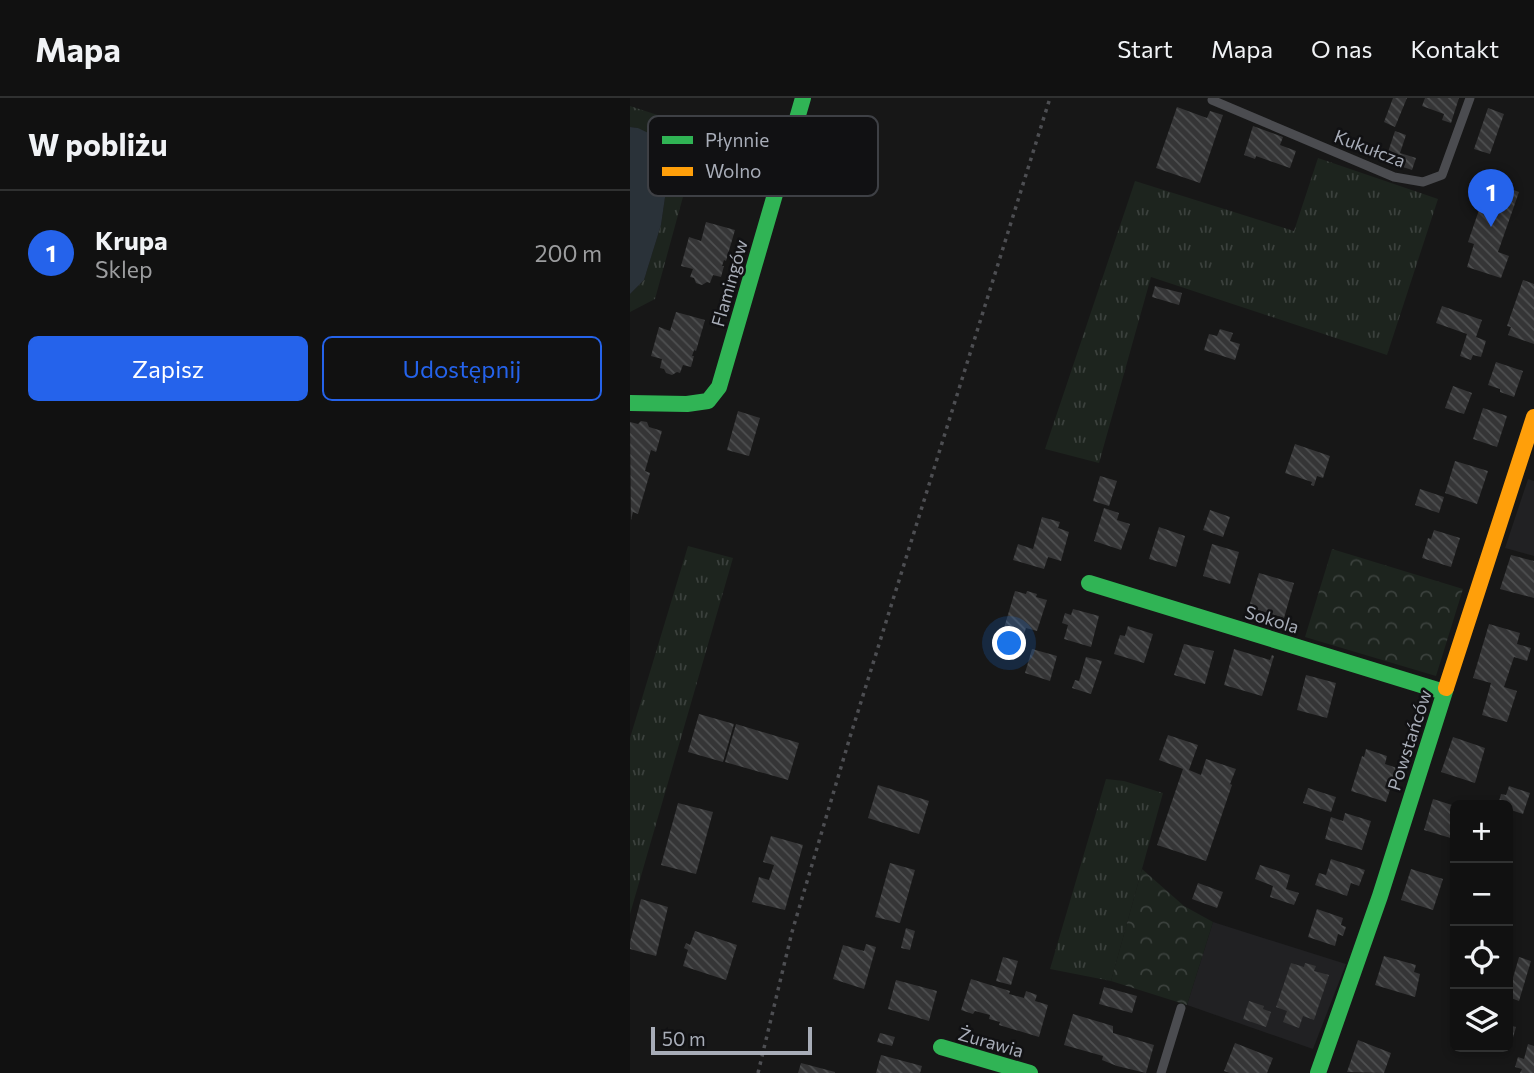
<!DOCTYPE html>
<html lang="pl">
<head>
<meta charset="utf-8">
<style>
  :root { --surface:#111; --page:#1a1a1a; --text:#f1f3f6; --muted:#9c9d9f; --line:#303131; --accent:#2563eb }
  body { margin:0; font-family:Commissioner,sans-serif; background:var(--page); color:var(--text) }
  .controls { position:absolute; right:21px; bottom:21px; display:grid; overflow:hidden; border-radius:10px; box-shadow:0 4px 10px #0003 }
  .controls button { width:63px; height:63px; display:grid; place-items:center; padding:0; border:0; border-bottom:2px solid var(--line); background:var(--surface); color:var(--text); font:35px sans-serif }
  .scale { position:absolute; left:21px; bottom:18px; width:161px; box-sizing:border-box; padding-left:7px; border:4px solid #a8adb8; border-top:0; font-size:19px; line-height:24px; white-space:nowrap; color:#a8adb8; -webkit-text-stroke:5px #111113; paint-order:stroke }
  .you { position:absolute; left:380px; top:546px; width:24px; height:24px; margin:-18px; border:5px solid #fff; border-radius:50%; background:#1a73e8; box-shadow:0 0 0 10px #1a73e833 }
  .badge { display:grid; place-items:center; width:46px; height:46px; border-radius:50%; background:var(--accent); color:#fff; font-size:23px; font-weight:700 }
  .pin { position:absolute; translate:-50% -58px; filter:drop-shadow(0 2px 4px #0008) }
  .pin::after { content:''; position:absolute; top:37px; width:24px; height:21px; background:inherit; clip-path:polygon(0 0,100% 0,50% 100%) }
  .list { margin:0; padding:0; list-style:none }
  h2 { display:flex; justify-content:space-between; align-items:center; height:91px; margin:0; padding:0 28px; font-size:30px }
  h2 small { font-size:23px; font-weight:400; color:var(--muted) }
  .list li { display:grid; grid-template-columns:46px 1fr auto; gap:21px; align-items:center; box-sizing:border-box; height:126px; padding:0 28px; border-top:2px solid var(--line) }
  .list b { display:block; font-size:26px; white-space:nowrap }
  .list p { margin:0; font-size:23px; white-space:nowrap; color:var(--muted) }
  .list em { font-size:23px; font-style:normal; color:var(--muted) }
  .actions { display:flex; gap:14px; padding:21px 28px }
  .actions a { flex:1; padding:16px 0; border:2px solid var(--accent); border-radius:10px; text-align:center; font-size:24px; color:var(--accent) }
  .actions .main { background:var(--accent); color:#fff }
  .icon { flex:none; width:38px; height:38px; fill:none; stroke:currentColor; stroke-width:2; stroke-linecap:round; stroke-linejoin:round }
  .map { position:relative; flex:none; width:904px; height:975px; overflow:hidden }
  header { display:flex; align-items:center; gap:42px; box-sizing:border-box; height:98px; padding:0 35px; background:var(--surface); border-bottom:2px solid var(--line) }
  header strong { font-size:33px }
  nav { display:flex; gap:38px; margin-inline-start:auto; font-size:24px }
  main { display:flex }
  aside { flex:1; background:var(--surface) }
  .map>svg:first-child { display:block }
  .built { fill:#212123 }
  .grass { fill:url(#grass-tufts) }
  .forest { fill:url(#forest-crowns) }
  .water { fill:#2a3239 }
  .building { fill:url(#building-back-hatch) }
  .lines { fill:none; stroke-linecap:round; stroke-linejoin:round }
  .path { stroke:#4d4e52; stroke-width:3.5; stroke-dasharray:3.5 5; stroke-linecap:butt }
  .lane { stroke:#4b4c50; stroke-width:9 }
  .fast { stroke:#30b455; stroke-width:16 }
  .slow { stroke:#ff9f0a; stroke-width:16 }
  .labels { text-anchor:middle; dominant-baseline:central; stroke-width:5; stroke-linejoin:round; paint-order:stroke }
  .street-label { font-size:18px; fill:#a8adb8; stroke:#111113 }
  .key { fill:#111113; stroke:#3e4045; stroke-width:2 }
  .key-label { font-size:19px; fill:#a8adb8 }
</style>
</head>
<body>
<header>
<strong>Mapa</strong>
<nav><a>Start</a><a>Mapa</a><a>O nas</a><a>Kontakt</a></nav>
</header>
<main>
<aside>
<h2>W pobliżu<small></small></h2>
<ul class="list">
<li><span class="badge">1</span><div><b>Krupa</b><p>Sklep</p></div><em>200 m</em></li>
</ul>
<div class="actions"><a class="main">Zapisz</a><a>Udostępnij</a></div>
</aside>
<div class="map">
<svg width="904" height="975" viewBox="0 0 904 975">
  <defs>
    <pattern id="grass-tufts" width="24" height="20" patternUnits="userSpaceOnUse" patternTransform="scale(1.75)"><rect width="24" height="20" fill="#1d241e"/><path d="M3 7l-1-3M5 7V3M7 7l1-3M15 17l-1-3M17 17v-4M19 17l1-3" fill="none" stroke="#3b413d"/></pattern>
    <pattern id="forest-crowns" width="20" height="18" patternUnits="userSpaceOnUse" patternTransform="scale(1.75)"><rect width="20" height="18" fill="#1d241e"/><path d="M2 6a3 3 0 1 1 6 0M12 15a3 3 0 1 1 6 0" fill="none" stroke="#3b413d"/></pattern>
    <pattern id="building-back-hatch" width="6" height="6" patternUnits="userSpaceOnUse" patternTransform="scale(1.75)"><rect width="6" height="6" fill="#353536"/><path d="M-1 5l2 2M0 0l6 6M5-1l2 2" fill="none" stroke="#4f5051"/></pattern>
  </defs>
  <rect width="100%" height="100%" fill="#171717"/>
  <path class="built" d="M898 381 904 383V458L875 450Z
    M583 824 716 866 683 951 557 907Z"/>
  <path class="grass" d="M0 8 55 26 65 55 25 201 0 214V196L14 182 31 127 40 65 8 30 0 29Z
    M688 60 808 101 757 257 521 179 469 365 415 351 505 83 664 133Z
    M58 448 103 460 0 816V640Z
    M476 681 494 683 533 695 481 883 420 871Z"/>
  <path class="forest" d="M702 451 833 491 806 578 675 539Z
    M512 771 554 808 583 824 557 907 481 883Z"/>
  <path class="water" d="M0 29 8 30 33 42 40 65 31 127 14 182 0 196Z"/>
  <path class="building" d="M763 0H777L765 29 754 24Z
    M795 0H829L821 25 812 22 814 16 792 8Z
    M547 9 577 20 580 13 593 17 570 85 526 70Z
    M858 10 874 16 860 56 844 51Z
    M623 28 653 39 650 47 666 53 660 70 626 58 625 61 614 57Z
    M765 33 776 37 770 55 786 60 782 72 755 63Z
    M859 83 889 94 868 154 879 158 871 180 837 169 844 146 838 144Z
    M76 124 105 132 96 163 94 162 92 168H94L91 179 83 177 80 185 77 184 72 187 66 185 64 180 60 179 63 171 51 168 59 139 71 143Z
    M893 182 904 186V246L878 237 881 229 877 228Z
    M525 188 552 195 549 207 522 199Z
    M812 208 852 222 846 239 856 243 851 259 843 257 841 262 830 258 837 236 806 225Z
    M46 214 75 222 66 253 64 252 62 258H64L61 269 53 267 50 275 47 274 42 277 36 275 34 271 30 270 32 261 21 258 29 229 40 233Z
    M590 231 603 235 600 243 610 246 605 262 574 252 579 236 587 238Z
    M866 264 893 273 884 299 870 294V291L858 287Z
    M823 288 842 295 834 316 815 310Z
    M853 310 877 318 867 349 843 341Z
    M108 313 130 320 119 358 97 352Z
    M11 323 17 324 19 329 32 333 26 354 21 352 15 373 20 375 8 416 3 414 1 422 0 324 8 326Z
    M665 346 700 358 693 380 687 378 684 388 681 387 682 384 655 375Z
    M825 363 858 373 847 406 815 395Z
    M470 378 487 383 479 408 463 403Z
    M790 391 814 399 809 415 785 407Z
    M474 410 489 415 487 422 500 426 491 452 464 443Z
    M580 412 600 419 593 439 573 432Z
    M412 419 430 424 428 430 439 434 431 463 418 459 414 471 383 462 388 446 403 451Z
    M529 429 555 438 546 469 519 461Z
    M804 432 830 440 821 469 792 460 798 440 801 441Z
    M582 446 609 454 600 486 573 478Z
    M881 457 904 463V500L870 491Z
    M629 475 664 485 654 520 619 509Z
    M385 493 396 496 397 493 407 496 406 499 417 502 407 533 396 530 394 536 374 530Z
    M443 511 469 518 461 549 434 541 438 527 432 525 435 515 441 517Z
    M859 526 890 535 887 546 901 550 897 563 884 559 874 589 887 593 877 624 852 617 861 585 843 580Z
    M498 528 523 536 514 565 484 556 490 537 495 538Z
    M554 546 584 553 575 586 544 577Z
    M402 551 427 558 420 583 395 575Z
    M604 551 640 562 642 557 644 558 632 598 594 587Z
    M456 559 472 563 461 596 442 590 445 582 449 583Z
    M676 577 706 585 697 620 667 612Z
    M69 616 104 626 93 664 58 654Z
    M106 626 169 645 158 682 95 664Z
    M538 637 568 647 559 672 571 677 576 661 606 671 600 686 602 687 576 763 527 747 553 671 529 662Z
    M823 639 855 650 845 685 811 674Z
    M736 651 757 658 755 666 767 670 756 704 721 693 732 658 734 659Z
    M248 687 299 703 289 736 238 720Z
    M879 688 900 695 893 716 878 711V707H868L871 696 876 697Z
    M678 690 706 699 701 714 673 705Z
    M803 701 825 708 824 741 794 732Z
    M48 705 83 714 66 776 31 767Z
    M715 715 741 723 732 752 695 741 701 719 713 723Z
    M141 738 173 747 155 812 122 804 129 779 139 782 144 767 133 764Z
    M701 761 735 772 729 788 721 785 717 798 685 787 689 775 696 777Z
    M260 765 285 772 270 825 245 819Z
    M630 767 660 777 656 791 669 795 664 807 640 799 643 788 625 781Z
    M781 771 813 781 803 812 771 802Z
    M568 785 593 794 587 810 562 801Z
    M11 801 38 809 26 858 0 851V844Z
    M687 811 713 820 711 827 716 829 713 838 708 836 705 848 678 839Z
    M276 830 285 833 280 852 271 850Z
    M65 833 107 847 96 882 53 868 58 852 54 850 56 845 60 847Z
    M236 846 246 849 234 891 203 881 213 847 234 853Z
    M754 858 786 867 784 874 790 876 785 899 745 887Z
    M373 859 388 863 381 887 366 883Z
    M889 859 901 863 889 903 878 899V897Z
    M661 865 674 869 675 865 686 868 684 873 699 877 684 922 673 918 669 930 653 924 657 913 646 909Z
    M341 881 380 893 379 896 394 900 396 893 407 897 405 903 418 907 409 939 369 927 370 924 359 921 360 917 345 913 343 916 331 912Z
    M266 882 307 893 299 923 258 911Z
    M474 889 507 898 502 915 469 906Z
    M619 903 634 908 633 911 641 914 636 929 613 921Z
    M443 916 483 928V935L524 947 516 975 487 968 472 962 473 958 434 947Z
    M878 927 886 929 882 943 878 942Z
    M250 935 265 939 262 948 247 944Z
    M728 942 761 955 754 975 717 974Z
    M605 945 643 960 637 975H600L594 973Z
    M898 946 904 948V975H890L892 971 885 969 888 959 894 961Z
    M251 957 292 968 290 975H246Z
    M171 965 205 974V975H168Z"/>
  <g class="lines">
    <path class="path" d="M128 975 162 834 220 639 420 0"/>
    <path class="lane" d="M582 2 764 79 793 84 812 77 840 0
      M531 975 551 910"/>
    <path class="fast" d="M0 305 57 306 78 303 89 289 173 0
      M459 485 814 594
      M311 949 400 975
      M688 975 750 798 816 590"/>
    <path class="slow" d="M816 590 904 319"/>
  </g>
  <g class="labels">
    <g class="street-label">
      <text transform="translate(740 50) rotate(21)">Kukułcza</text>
      <text transform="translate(99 185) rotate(-74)">Flamingów</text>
      <text transform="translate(642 521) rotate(17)">Sokola</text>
      <text transform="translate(779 642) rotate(-72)">Powstańców</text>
      <text transform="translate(361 944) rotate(16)">Żurawia</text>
    </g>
  </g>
  <rect x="18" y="18" width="230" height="80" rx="10" class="key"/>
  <rect x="32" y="38" width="31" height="8" fill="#30b455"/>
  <rect x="32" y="69" width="31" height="9" fill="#ff9f0a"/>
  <g class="key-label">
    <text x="75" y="49">Płynnie</text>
    <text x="75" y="80">Wolno</text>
  </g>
</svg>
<div class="controls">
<button>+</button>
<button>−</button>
<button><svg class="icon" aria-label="locate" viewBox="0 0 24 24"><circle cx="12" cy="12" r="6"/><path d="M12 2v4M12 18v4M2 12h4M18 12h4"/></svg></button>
<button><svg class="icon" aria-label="layers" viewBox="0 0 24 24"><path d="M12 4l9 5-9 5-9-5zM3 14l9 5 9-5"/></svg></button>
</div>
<div class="scale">50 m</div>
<div class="you"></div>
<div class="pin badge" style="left:861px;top:129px">1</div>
</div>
</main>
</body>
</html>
